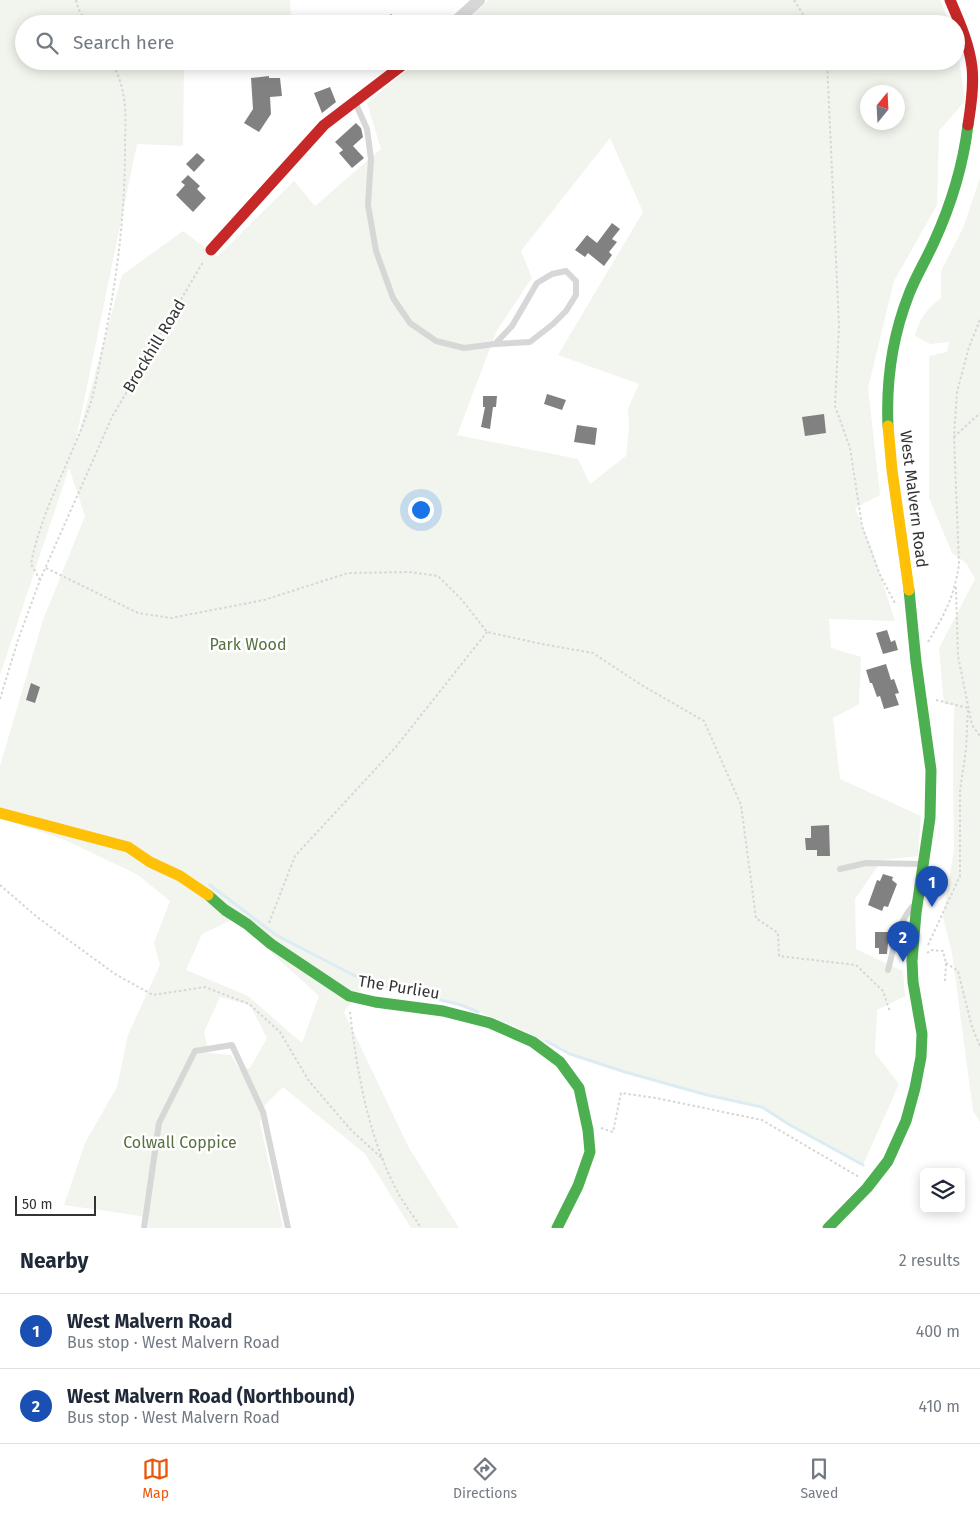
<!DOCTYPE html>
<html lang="en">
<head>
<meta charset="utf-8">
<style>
  :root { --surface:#fff; --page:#f6f6f7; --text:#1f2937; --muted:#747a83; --line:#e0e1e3; --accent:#ea580c }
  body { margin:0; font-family:"Fira Sans",sans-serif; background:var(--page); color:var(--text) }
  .controls { position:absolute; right:15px; bottom:15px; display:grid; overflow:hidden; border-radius:8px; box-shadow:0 2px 12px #0003 }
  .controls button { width:45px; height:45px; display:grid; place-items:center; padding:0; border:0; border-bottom:1px solid var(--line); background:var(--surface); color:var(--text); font:25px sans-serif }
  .compass { position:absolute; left:860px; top:85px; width:45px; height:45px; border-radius:50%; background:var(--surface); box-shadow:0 2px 12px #0003; rotate:18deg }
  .scale { position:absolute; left:15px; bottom:12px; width:81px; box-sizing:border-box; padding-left:5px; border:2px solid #333; border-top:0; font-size:14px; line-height:18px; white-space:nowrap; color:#333; -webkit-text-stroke:4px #fff; paint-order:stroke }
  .you { position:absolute; left:420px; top:509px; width:18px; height:18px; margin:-12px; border:4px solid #fff; border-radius:50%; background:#1a73e8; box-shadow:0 0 0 8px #1a73e833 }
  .badge { display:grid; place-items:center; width:32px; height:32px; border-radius:50%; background:var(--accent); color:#fff; font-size:16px; font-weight:700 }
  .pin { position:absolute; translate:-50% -41px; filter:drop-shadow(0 1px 2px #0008) }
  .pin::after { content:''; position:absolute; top:26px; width:18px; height:15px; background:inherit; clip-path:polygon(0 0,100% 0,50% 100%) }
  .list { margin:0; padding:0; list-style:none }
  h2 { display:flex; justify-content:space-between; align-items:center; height:65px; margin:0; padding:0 20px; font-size:21px }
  h2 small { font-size:16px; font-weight:400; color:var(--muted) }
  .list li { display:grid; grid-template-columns:32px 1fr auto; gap:15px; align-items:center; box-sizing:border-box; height:75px; padding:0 20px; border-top:1px solid var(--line) }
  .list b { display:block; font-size:19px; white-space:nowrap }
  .list p { margin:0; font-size:16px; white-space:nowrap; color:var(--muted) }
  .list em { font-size:16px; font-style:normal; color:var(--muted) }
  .icon { flex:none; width:28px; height:28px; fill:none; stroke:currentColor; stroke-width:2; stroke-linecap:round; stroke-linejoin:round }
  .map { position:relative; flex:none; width:980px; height:1228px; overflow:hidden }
  .search { position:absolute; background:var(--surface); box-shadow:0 2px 12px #0003; left:15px; right:15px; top:15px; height:55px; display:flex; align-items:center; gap:12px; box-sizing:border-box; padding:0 18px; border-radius:28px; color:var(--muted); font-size:19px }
  .sheet { height:215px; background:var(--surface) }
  nav { display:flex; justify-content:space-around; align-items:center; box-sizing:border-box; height:70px; border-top:1px solid var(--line); background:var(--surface); font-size:14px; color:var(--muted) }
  nav a { display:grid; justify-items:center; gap:2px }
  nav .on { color:var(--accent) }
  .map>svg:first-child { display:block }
  .green { fill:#f1f5ed; fill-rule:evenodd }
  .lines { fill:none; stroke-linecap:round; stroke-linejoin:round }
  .stream { stroke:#ddebf3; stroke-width:3 }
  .building { fill:#818181 }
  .path { stroke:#d6d6d6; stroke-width:2; stroke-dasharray:2.5 2.5; stroke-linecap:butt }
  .lane { stroke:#d7d7d7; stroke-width:6 }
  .street { stroke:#d7d7d7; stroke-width:12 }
  .fast { stroke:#4caf50; stroke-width:11 }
  .slow { stroke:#ffc107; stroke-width:11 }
  .jam { stroke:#c62828; stroke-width:11 }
  .labels { text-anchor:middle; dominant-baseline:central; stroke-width:5; stroke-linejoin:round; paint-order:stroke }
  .street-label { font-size:16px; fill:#333; stroke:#fff }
  .park-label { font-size:16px; fill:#56703f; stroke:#fff }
</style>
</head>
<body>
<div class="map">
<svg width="980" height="1228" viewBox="0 0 980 1228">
  <rect width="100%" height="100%" fill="#fff"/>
  <path class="green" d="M0 0H290L291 24H24V61H184L183 146 137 144 73 454 122 275 183 231 217 257 294 181 315 206 381 149 367 103 418 61H956V39L965 101 939 131 937 205 894 281 868 388 880 495 855 508 872 549 895 621 829 619 831 648 861 657 859 704 833 718 840 779 921 816 918 856 882 860 855 899 856 949 903 971 905 996 877 1010 875 1053 899 1084 863 1165 790 1125 762 1107 707 1095 625 1072 570 1054 514 1026 461 1005 367 982 344 1012 409 1148 459 1228H411L365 1154 283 1087 265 1105 260 1123 283 1228H148V1217L64 1205 85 1143 117 1087 128 1035 160 965 154 943 170 901 138 875 65 840 0 818V766L43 620 85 516 69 468 0 675ZM868 92H898V122H868ZM610 138 643 212 558 355 639 384 628 409 629 428 626 456 590 484 578 459 457 435 497 330 532 278 521 251ZM234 919 319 996 302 1043 248 996 186 970 202 934ZM220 997 250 1005 267 1038 250 1068 240 1070 231 1055 209 1053 204 1032Z
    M489 0H940L950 24H462Z
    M980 178V1122L973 1111 952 953 943 917 954 850 953 769 954 705 944 704 939 648 975 579 966 563 952 553 929 498V356L947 352 949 342 930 344 915 336C920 318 926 310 941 298V271L963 228Z"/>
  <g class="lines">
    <path class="stream" d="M210 885 276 935 367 982 461 1005 478 1012
      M546 1041 570 1054 625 1072 707 1095 762 1107 790 1125 863 1165"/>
  </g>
  <path class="building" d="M391 14 401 24H381Z
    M269 76V78H280L282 96 270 97 271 114 259 132 244 123 253 109 251 78Z
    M330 87 336 102 322 113 314 93Z
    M356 123 361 128 363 137 353 146 364 158 352 168 339 153 343 150 335 142Z
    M197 153 205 160 194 172 186 164Z
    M188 175 200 186 197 189 206 198 193 212 176 195 185 185 181 182Z
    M612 223 620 229 612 239 617 242 609 252 612 255 604 266 588 253 585 257 575 250 587 235 597 243Z
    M547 394 566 400 562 410 544 404Z
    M483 396H497L496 407H493L490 429 481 427 485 407H483Z
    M824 414 826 433 805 436 802 417Z
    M577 425 597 428 595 445 574 442Z
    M887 630 891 642 895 640 898 650 883 654 876 633Z
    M886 664 891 680 894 679 899 693 895 694 899 705 884 709 880 696 877 697 872 683H870L866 670Z
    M31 683 40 687 35 703 26 700Z
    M829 825 830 856H817V850H806L805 838H811V826Z
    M883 874 893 877 892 880 897 884 888 907 884 906 882 911 868 905 877 880 880 881Z
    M875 932H889L887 954H879V948H875Z"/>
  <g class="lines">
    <path class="path" d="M76 0 78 8 87 24
      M794 0 809 24
      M827 61 839 326 835 406 850 448 862 526 880 575 896 605
      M954 437 980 413
      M46 568 138 613 171 618 264 600 348 573 410 572 438 576 462 600 487 632 542 644 593 653 640 684 704 721 741 805 756 918 778 933 779 956 856 965 883 991 890 1012
      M40 580 31 564C41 510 71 461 89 408 96 387 99 364 104 342 117 278 125 215 125 150 125 131 127 111 123 93 121 82 117 71 111 61
      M956 587 958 656 972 725 980 736
      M928 642C945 613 954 598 959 564L954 437 957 392 969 347 980 320
      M0 699 18 640 40 580 112 417 203 262
      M936 700 968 708
      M0 885 37 917 115 974 153 995 205 987 249 1004 280 1032 309 1081 351 1130 384 1160
      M269 923 295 856 395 748 487 632
      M928 945 960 876V791L966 749 968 708
      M927 953 931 950 943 951 946 963 945 981
      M946 963 958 971 972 1027 980 1046
      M350 1012C357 1072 368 1135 396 1189 403 1203 413 1215 421 1228
      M601 1128 613 1132 621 1093 656 1098 762 1120 859 1177"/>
    <path class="lane" d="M355 102 367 129 371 159 368 205 376 251 393 298 410 323 436 341 464 348 495 344 512 326 537 283 552 274 566 271 576 281V295L566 311 553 324 530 342 495 344
      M840 869 866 863 923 864
      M888 970C894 948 897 925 912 907
      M144 1228 159 1123 195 1051 232 1045 263 1112 288 1228"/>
    <path class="street" d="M453 24 479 0"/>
    <path class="fast" d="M888 426C886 380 892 337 909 294 916 276 926 260 934 242 951 205 963 166 968 125
      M208 895 225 910 247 924 271 944 349 996 375 1002 443 1011 490 1023 533 1042 560 1062 579 1088 588 1130 590 1152 578 1186 557 1228
      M828 1228 867 1188 888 1161 906 1121 915 1088 921 1057 922 1034 913 982 912 961 916 913 930 818 931 770 916 662 909 590"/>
    <path class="slow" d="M888 426 892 470 909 590
      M0 813 128 847 150 862 180 876 208 895"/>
    <path class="jam" d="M950 0C959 21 969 43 972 67 974 86 971 106 968 125
      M211 250 324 125 408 61"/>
  </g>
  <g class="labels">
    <g class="street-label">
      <text transform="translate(154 346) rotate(-59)">Brockhill Road</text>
      <text transform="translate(914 499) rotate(83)">West Malvern Road</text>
      <text transform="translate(399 987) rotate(9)">The Purlieu</text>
    </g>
    <g class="park-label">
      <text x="248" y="644">Park Wood</text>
      <text x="180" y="1142">Colwall Coppice</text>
    </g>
  </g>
</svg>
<div class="controls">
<button><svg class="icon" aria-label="layers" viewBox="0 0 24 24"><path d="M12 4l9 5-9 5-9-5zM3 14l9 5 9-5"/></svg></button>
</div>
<svg class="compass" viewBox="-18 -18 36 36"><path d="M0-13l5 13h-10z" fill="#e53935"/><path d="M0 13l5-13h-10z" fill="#747a83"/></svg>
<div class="scale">50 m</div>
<div class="you"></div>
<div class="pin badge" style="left:932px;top:907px;background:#1a4fb4">1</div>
<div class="pin badge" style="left:903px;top:962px;background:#1a4fb4">2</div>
<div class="search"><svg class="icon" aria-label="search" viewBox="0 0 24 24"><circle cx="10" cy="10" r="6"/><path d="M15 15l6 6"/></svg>Search here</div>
</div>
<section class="sheet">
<h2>Nearby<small>2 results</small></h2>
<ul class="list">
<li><span class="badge" style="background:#1a4fb4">1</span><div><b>West Malvern Road</b><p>Bus stop · West Malvern Road</p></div><em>400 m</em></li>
<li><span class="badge" style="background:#1a4fb4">2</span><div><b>West Malvern Road (Northbound)</b><p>Bus stop · West Malvern Road</p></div><em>410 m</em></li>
</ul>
</section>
<nav>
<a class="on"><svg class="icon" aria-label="map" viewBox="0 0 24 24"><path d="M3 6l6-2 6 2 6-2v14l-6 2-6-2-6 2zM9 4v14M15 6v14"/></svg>Map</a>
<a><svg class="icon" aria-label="directions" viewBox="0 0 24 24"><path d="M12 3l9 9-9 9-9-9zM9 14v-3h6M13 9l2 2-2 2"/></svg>Directions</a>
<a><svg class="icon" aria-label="saved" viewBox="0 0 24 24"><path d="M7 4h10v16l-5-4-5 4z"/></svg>Saved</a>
</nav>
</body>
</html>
